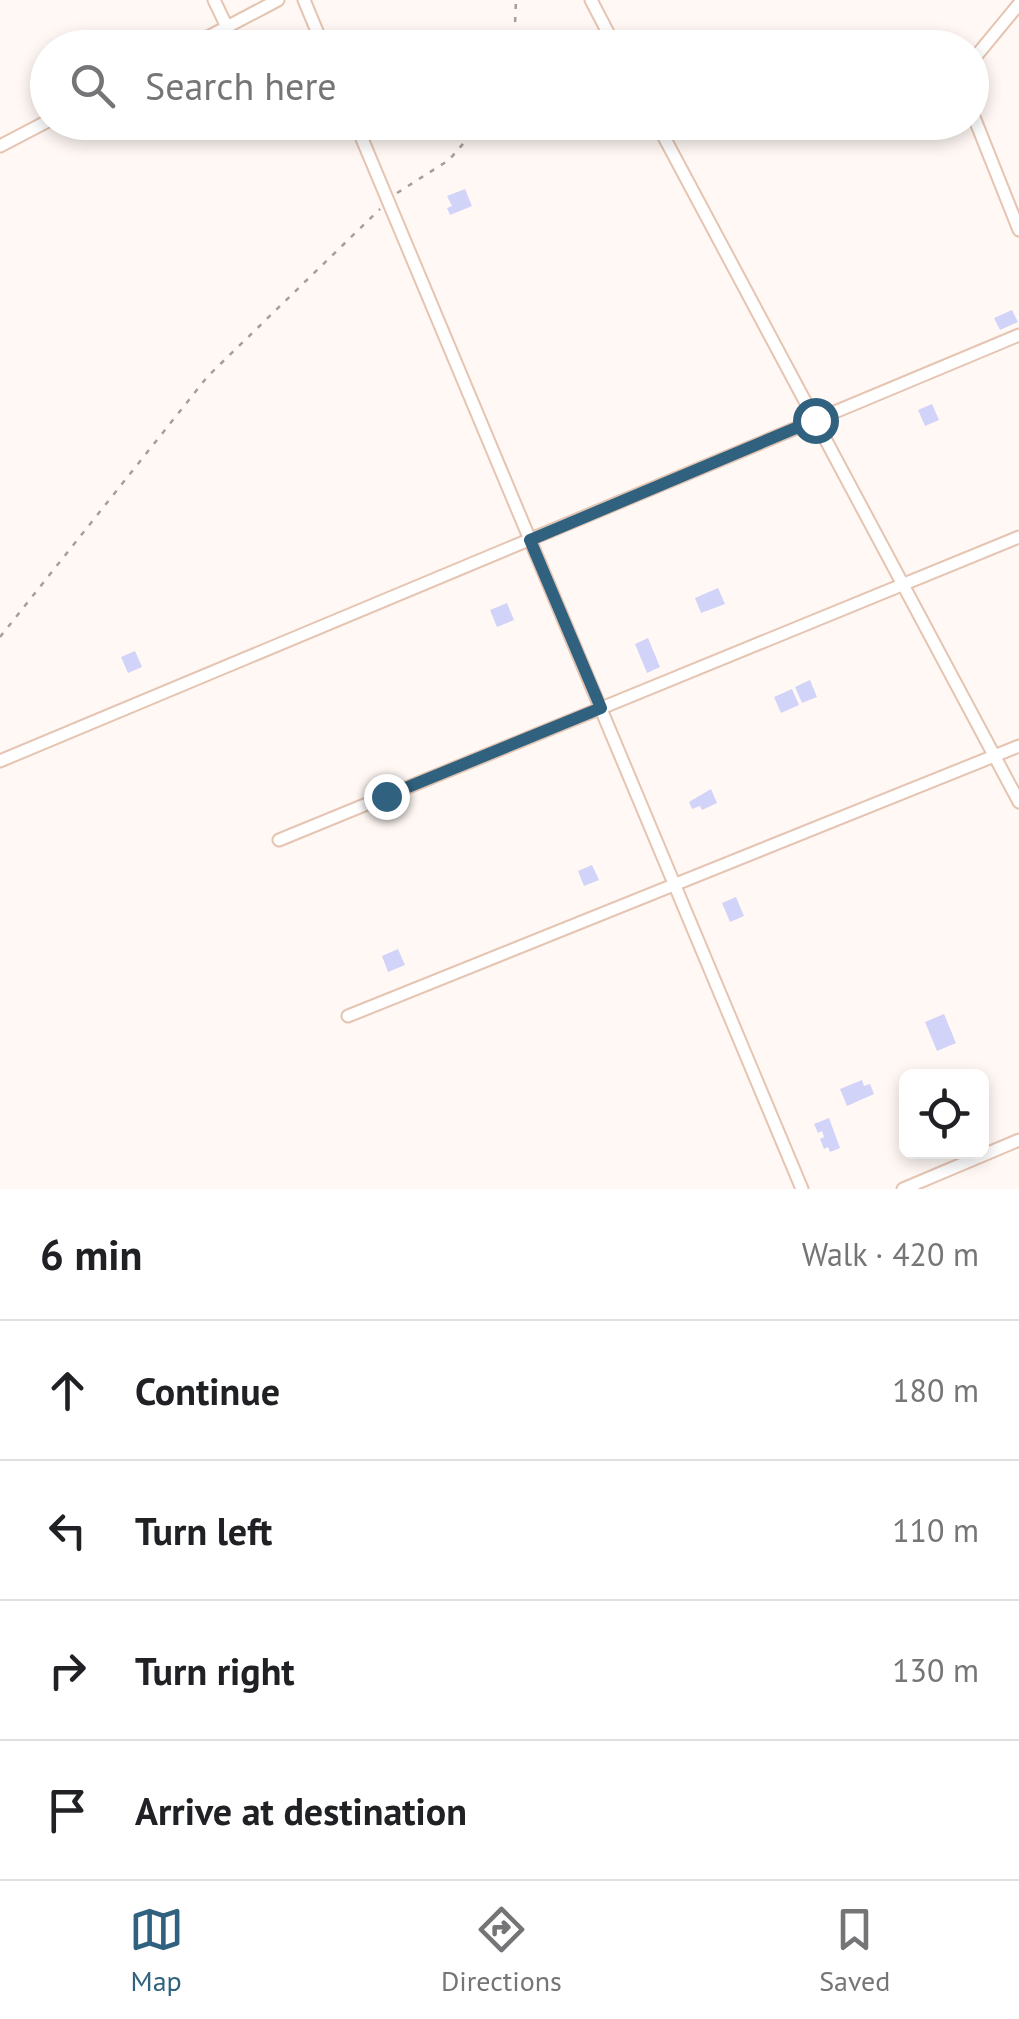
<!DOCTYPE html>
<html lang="en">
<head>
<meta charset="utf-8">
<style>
  :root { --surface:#fff; --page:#f2f2f2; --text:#202124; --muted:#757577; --line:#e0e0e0; --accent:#30627f }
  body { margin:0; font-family:"PT Sans",sans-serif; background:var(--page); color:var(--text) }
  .controls { position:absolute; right:30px; bottom:30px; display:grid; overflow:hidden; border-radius:15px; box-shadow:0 5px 15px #0003 }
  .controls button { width:90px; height:90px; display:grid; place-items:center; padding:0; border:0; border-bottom:2px solid var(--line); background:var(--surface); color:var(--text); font:50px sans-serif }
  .stop { position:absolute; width:30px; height:30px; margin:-22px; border:8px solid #30627f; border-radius:50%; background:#fff }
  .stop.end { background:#30627f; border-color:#fff; box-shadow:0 2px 10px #0008 }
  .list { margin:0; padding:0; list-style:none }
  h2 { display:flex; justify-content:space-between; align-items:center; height:130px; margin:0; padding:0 40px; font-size:42px }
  h2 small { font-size:32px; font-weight:400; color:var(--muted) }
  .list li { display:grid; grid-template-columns:65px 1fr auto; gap:30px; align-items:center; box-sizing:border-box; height:140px; padding:0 40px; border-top:2px solid var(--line) }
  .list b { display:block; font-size:38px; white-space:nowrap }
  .list em { font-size:32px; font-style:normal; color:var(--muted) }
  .icon { flex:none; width:55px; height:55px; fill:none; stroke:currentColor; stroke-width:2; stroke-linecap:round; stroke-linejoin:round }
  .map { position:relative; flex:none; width:1019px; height:1189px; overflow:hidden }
  .search { position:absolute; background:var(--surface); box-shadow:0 5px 15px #0003; left:30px; right:30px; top:30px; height:110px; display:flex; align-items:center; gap:25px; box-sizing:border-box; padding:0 35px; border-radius:55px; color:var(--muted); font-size:38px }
  .sheet { height:690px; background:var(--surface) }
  nav { display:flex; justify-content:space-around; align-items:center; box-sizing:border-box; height:140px; border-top:2px solid var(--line); background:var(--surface); font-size:28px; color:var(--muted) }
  nav a { display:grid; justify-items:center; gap:5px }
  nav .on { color:var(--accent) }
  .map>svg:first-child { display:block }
  .building { fill:#d1d4f8 }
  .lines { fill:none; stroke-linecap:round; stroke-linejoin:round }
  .minor-casing { stroke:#e5c4b1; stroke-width:15 }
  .path { stroke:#a89e98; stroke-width:2.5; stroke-dasharray:5 8; stroke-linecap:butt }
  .minor { stroke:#fff; stroke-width:11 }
  .route { stroke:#30627f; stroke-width:12 }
</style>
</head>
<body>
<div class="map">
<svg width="1019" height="1189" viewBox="0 0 1019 1189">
  <rect width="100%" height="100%" fill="#fff8f4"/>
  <path class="building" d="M465 189 472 206 450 215 447 208 452 206 447 196Z
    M1012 310 1018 322 1000 330 994 318Z
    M932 404 939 420 925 426 918 410Z
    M718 588 725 604 701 613 695 598Z
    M507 603 514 620 497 627 490 610Z
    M648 638 660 667 647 673 635 644Z
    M135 651 142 667 128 673 121 657Z
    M810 680 817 697 802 703 795 687Z
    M792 689 799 705 781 713 774 697Z
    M711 789 717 803 702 810 700 806 692 809 689 802Z
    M592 865 599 880 584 886 578 871Z
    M736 897 744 916 730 922 722 903Z
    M398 949 405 965 388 972 382 956Z
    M944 1014 956 1043 937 1051 925 1022Z
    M862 1080 864 1086 870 1084 874 1094 847 1106 840 1089Z
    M829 1118 840 1148 830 1152 828 1147 824 1149 820 1139 824 1137 822 1131 818 1133 814 1124Z"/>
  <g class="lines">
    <defs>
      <path id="minor" d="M214 0 227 27
        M304 0 324 48
        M591 0 616 48
        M187 48 278 0
        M972 61 1019 4
        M972 112 1019 230
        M355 122 802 1189
        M656 122 1019 802
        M0 146 48 121
        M0 761 1019 335
        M279 840 1019 537
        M348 1016 1019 746
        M903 1189 1019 1140"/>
    </defs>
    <use href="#minor" class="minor-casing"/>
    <path class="path" d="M514 48 516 0
      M397 193 449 160 482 122
      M0 637 208 376 380 209"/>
    <use href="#minor" class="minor"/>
  </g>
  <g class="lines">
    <path class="route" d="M386 796 601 708 530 540 815 420"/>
  </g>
</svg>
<div class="controls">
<button><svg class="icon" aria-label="locate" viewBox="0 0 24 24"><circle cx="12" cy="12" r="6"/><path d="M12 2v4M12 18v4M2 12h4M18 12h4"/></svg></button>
</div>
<div class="stop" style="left:815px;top:420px"></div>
<div class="stop end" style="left:386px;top:796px"></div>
<div class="search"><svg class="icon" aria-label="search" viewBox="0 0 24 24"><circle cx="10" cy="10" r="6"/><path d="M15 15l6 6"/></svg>Search here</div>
</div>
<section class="sheet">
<h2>6 min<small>Walk · 420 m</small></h2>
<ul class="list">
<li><svg class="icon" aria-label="ahead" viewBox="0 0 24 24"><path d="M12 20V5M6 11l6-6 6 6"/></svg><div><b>Continue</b></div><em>180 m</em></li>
<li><svg class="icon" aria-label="left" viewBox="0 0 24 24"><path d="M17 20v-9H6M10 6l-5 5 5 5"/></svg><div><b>Turn left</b></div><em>110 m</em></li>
<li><svg class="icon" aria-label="right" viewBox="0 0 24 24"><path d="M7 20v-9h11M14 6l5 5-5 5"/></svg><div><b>Turn right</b></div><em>130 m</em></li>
<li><svg class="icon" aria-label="arrive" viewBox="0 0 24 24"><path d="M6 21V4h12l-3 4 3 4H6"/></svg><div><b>Arrive at destination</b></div></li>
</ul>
</section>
<nav>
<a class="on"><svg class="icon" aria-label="map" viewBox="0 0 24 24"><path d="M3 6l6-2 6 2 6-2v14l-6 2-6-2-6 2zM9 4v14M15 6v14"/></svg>Map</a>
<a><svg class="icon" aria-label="directions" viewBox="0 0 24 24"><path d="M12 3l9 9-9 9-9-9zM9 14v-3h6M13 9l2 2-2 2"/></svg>Directions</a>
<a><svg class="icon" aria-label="saved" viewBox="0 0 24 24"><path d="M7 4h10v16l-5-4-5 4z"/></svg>Saved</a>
</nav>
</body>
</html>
